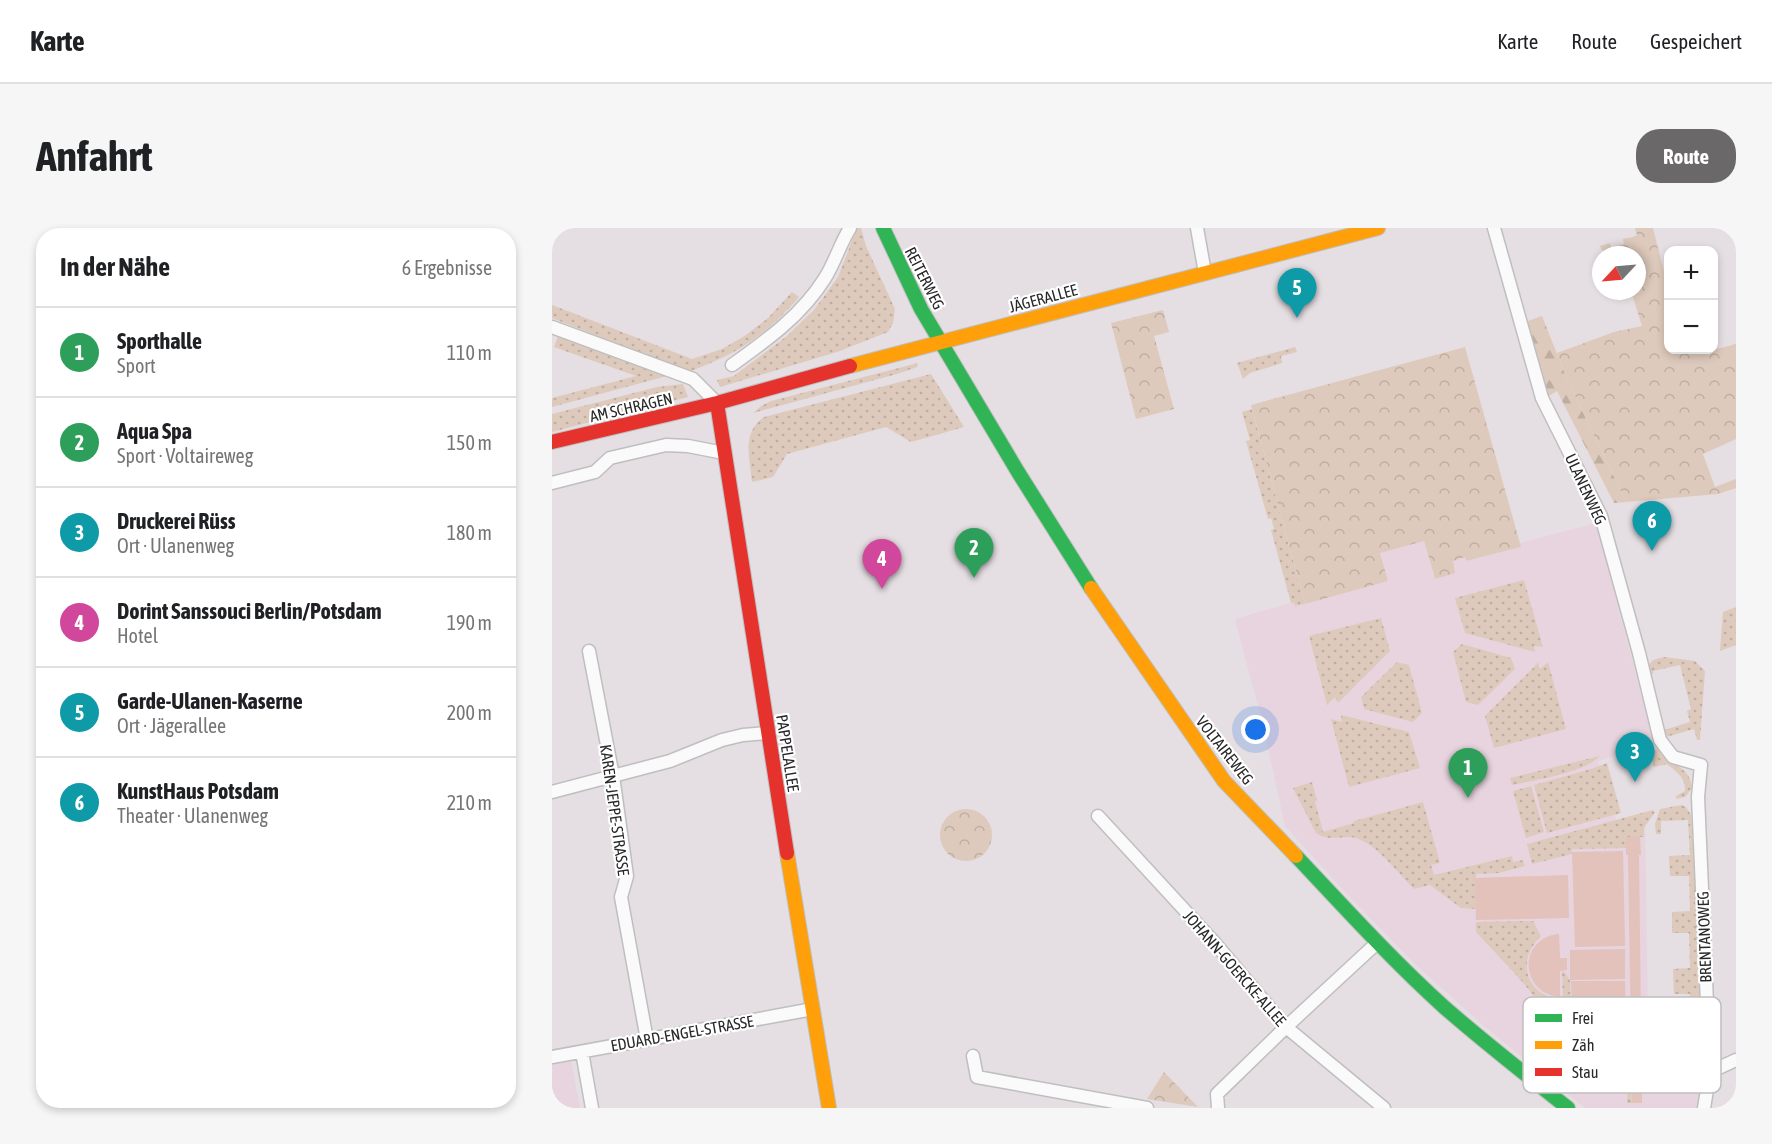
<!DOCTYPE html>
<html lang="de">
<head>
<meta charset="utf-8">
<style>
  :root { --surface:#fff; --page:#f6f6f6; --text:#202124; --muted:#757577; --line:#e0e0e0; --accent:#6a6869 }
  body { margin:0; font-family:"Asap Condensed",sans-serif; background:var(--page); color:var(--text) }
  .controls { position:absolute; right:18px; top:18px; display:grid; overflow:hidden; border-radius:12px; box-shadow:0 3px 9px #0003 }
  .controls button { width:54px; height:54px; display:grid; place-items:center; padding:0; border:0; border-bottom:2px solid var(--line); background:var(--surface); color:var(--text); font:30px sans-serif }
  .compass { position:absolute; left:1040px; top:18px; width:54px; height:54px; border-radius:50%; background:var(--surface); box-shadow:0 3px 9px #0003; rotate:244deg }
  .you { position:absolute; left:704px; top:502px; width:21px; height:21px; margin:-15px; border:4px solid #fff; border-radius:50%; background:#1a73e8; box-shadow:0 0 0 9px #1a73e833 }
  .badge { display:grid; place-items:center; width:39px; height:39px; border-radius:50%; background:var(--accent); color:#fff; font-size:20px; font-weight:700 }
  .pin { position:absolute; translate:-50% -50px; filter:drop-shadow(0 2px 3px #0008) }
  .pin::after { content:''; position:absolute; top:32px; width:21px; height:18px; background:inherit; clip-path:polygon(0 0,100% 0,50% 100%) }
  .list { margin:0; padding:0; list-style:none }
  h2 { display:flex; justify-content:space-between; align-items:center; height:78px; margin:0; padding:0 24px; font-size:26px }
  h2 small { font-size:20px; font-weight:400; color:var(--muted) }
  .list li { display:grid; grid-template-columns:39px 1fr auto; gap:18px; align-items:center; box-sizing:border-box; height:90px; padding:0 24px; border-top:2px solid var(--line) }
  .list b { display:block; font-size:22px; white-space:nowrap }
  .list p { margin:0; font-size:20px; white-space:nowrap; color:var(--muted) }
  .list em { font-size:20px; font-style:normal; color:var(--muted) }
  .map { position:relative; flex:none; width:1184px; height:880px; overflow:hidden; border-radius:24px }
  header { display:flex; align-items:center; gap:36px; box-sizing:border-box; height:84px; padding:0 30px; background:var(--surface); border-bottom:2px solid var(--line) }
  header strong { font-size:28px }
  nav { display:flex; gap:33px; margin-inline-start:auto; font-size:21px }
  .intro { display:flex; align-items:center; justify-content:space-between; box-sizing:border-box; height:144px; padding:0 36px }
  h1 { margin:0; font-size:42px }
  .button { padding:15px 27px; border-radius:24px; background:var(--accent); color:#fff; font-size:21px; font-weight:700 }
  main { display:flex; gap:36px; padding:0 36px }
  aside { flex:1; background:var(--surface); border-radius:24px; box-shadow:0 3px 9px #0003 }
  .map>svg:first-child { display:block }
  .education { fill:#e7d4de }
  .grass { fill:url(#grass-dots) }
  .forest { fill:url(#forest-firs) }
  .park { fill:url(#park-crowns) }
  .pitch { fill:#e2c2ba }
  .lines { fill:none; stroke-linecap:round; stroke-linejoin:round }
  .street-casing { stroke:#bfbfbf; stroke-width:15 }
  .fast-casing { stroke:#bfbfbf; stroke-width:16 }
  .slow-casing { stroke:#bfbfbf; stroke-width:16 }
  .jam-casing { stroke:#bfbfbf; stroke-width:16 }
  .street { stroke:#fbfafb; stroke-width:12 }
  .fast { stroke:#30b455; stroke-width:14 }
  .slow { stroke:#ff9f0a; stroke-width:14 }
  .jam { stroke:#e5322d; stroke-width:14 }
  .labels { text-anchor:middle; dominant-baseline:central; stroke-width:4.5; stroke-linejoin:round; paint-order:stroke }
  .street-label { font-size:16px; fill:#282828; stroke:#fff }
  .key { fill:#fff; stroke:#bebebe; stroke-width:1.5 }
  .key-label { font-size:16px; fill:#282828 }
</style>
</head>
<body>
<header>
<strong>Karte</strong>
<nav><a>Karte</a><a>Route</a><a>Gespeichert</a></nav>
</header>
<div class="intro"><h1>Anfahrt</h1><a class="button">Route</a></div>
<main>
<aside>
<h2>In der Nähe<small>6 Ergebnisse</small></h2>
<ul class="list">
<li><span class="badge" style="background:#2e9e5b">1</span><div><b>Sporthalle</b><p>Sport</p></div><em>110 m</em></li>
<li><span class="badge" style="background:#2e9e5b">2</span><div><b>Aqua Spa</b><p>Sport · Voltaireweg</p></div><em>150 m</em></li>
<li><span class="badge" style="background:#0f9aa8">3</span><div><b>Druckerei Rüss</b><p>Ort · Ulanenweg</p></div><em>180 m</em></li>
<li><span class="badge" style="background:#d1479c">4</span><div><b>Dorint Sanssouci Berlin/Potsdam</b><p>Hotel</p></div><em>190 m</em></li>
<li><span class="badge" style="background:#0f9aa8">5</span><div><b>Garde-Ulanen-Kaserne</b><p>Ort · Jägerallee</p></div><em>200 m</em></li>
<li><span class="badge" style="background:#0f9aa8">6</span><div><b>KunstHaus Potsdam</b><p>Theater · Ulanenweg</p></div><em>210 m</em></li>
</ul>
</aside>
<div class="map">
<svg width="1184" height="880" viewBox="0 0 1184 880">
  <defs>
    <pattern id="grass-dots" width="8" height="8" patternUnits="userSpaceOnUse" patternTransform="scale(1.5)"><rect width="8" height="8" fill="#decabc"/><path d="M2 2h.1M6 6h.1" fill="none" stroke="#beaea2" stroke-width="1.8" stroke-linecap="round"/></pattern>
    <pattern id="forest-firs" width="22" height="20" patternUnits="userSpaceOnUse" patternTransform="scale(1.5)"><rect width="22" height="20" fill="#decabc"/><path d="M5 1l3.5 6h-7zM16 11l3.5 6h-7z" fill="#beaea2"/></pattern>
    <pattern id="park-crowns" width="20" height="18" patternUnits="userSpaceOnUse" patternTransform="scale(1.5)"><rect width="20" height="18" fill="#decabc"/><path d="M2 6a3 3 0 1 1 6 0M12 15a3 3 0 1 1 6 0" fill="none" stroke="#beaea2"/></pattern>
  </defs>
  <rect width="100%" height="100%" fill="#e5dee2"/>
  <path class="education" d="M1044 295 1102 516 1046 533 1065 595 1093 588 1096 799 1148 863 1145 880H1033L932 798 864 737 793 664 733 598 712 501 683 391 742 374 743 378 836 353 828 324 872 313 882 350 900 333 913 329 915 333 968 319V315Z
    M19 832 28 880H0V835Z"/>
  <path class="grass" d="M305 0H309L314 18 343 81 341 95 336 104 285 124 168 159 165 152 182 148 235 108 262 82 286 49Z
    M240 64 247 69C211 110 186 125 137 144L0 90V77L140 131 170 121 194 107 216 90Z
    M6 108 115 148 0 179V170L84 148 2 119Z
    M743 119 745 124 729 128 730 135 698 145 691 151 685 135Z
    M366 135 365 139 345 146 201 185 209 178 219 173Z
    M379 146 412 199 359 214 334 199 235 226 221 249 200 254C198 230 189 205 212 189Z
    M131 156 136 169 0 204V186L105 159Z
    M700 181 753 376 743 378 742 375H739L719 302 722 301 719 290 716 291 694 213 698 212 690 184Z
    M972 352 991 419 982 418 983 424 913 405 903 370Z
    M1184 379V417L1168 423 1171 384Z
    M829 390 838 423 786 475 783 469 775 477 757 408Z
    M910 416 959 430 963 441 926 477 914 474 901 424Z
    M1112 429 1143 433 1153 443 1148 512H1145L1142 501 1114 509 1112 502 1138 494 1135 483 1139 481 1128 437 1101 443V446L1096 448 1095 439 1101 432Z
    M845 434 857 437 870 485 861 494 812 481 809 469Z
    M996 434 1014 501 942 520 933 488 986 435 988 441Z
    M789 487 857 504 868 540 797 559 779 491 790 494Z
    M1106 521C1116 537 1138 537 1140 560L1133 569 1124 571V568L1133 563C1134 550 1125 544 1115 536L1102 539 1098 523Z
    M1048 528C1032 545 983 552 960 557L958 550Z
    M1055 535 1069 585 995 605 982 557 1039 541Z
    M760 554 765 572 763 573 771 604 802 595V593L871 574 888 635 879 637 882 647 960 628 961 634 971 632 973 638 947 645 924 646V681L909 680 878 657 862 661C847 646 828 621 809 612 794 604 779 616 764 605L741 560Z
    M979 558 992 604 974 610 961 563Z
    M1130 577 1134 579 1139 587 1147 696 1152 842 1142 844 1116 812V802L1139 801 1138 766H1122L1121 741 1138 740 1137 705H1120V684L1138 683 1137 648H1118L1117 628 1138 627 1136 592 1109 593V606H1104L1103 596 1108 581Z
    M1101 582 1103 584 1092 600V609H1074V620L1020 621V626L980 636 975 616Z
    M981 693 989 708C963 732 974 770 1011 771L1010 744 1012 743 1018 752 1020 817 1044 819 1045 823 1064 825 1078 848 1080 875H1075L1076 855 1073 848C1062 839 1045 844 1034 835 1009 816 997 786 977 762 961 742 942 724 924 704V694Z"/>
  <path class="forest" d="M990 88 1015 151 1074 274 1062 275 1005 163 995 169 973 94Z"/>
  <path class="park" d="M1083 0H1101L1116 60V122H1146L1149 125 1184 116V211L1151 226 1163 259 1184 251V260L1166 266 1074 274 1015 151 1005 125 1062 104 1090 98 1079 63H1085V27H1057L1049 21 1048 18 1058 15 1059 19 1072 16 1071 11 1085 8Z
    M611 82 617 104 602 108 622 181 584 191 559 95Z
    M913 119 969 319 914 333 913 329 901 333 903 345 883 351 872 313 828 325 836 353 753 376 699 177Z
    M388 607a26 26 0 1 1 52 0a26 26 0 1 1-52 0Z
    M612 844 646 879 595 871Z"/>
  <path class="pitch" d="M1074 609H1088L1089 627H1087L1090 875H1080L1076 627H1074Z
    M1071 623 1073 718 1023 719 1020 624Z
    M1016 647 1017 690 924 692 923 650Z
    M1007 706 1008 730H1015V742L1008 743V769C967 765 966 710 1007 706Z
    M1073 721V751L1018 752V722Z
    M1019 753H1073L1074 783 1020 784Z"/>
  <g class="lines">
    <defs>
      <path id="street" d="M645 0 653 45
        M942 0 990 170 1049 288 1087 425 1108 512 1121 529 1149 537 1146 569 1158 844 1152 880
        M0 99 141 151 165 175
        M180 137C215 112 250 87 273 50 283 34 288 16 298 0
        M0 255 43 244 58 230 114 217 136 218 172 225
        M37 423 61 548 75 648 69 669 95 812
        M0 564 118 533 170 512 191 507 216 505
        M546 588 662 714 734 799 832 880
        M30 824 40 880
        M421 828 425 849 595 880
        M0 829 261 781
        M1158 844 1184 832
        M666 880 665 866 734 799 826 714"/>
      <path id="fast" d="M331 0 369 81 466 244 539 360
        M744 628C792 679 840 732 892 779 932 814 974 847 1016 880"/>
      <path id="slow" d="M298 138 826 0
        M539 360 672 553 744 628
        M235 625 277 880"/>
      <path id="jam" d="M165 175 235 625
        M0 214 165 175 298 138"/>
    </defs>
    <use href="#street" class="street-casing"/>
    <use href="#fast" class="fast-casing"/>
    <use href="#slow" class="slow-casing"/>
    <use href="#jam" class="jam-casing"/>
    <use href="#street" class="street"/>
    <use href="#fast" class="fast"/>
    <use href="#slow" class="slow"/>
    <use href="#jam" class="jam"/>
  </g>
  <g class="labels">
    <g class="street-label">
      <text transform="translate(373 50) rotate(63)">REITERWEG</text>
      <text transform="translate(491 70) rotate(-15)">JÄGERALLEE</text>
      <text transform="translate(79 179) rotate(-13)">AM SCHRAGEN</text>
      <text transform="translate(1034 261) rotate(65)">ULANENWEG</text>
      <text transform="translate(673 522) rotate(52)">VOLTAIREWEG</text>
      <text transform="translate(236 525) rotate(81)">PAPPELALLEE</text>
      <text transform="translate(63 582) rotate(82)">KAREN-JEPPE-STRASSE</text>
      <text transform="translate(1152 709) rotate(-92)">BRENTANOWEG</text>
      <text transform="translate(683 740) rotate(49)">JOHANN-GOERCKE-ALLEE</text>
      <text transform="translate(130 805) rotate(-10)">EDUARD-ENGEL-STRASSE</text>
    </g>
  </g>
  <rect x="971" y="769" width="198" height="96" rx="9" class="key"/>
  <rect x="983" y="786" width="27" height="8" fill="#30b455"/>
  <rect x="983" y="813" width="27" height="8" fill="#ff9f0a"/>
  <rect x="983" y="840" width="27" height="8" fill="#e5322d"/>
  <g class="key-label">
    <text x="1020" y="796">Frei</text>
    <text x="1020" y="823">Zäh</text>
    <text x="1020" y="850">Stau</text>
  </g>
</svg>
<div class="controls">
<button>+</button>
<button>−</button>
</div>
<svg class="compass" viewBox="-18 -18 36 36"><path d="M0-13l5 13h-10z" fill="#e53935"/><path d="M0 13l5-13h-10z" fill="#757577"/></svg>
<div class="you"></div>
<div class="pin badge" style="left:916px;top:570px;background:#2e9e5b">1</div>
<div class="pin badge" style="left:422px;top:350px;background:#2e9e5b">2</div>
<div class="pin badge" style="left:1083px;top:554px;background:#0f9aa8">3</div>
<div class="pin badge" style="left:330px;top:361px;background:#d1479c">4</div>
<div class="pin badge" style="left:745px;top:90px;background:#0f9aa8">5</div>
<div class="pin badge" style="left:1100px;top:323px;background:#0f9aa8">6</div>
</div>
</main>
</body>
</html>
